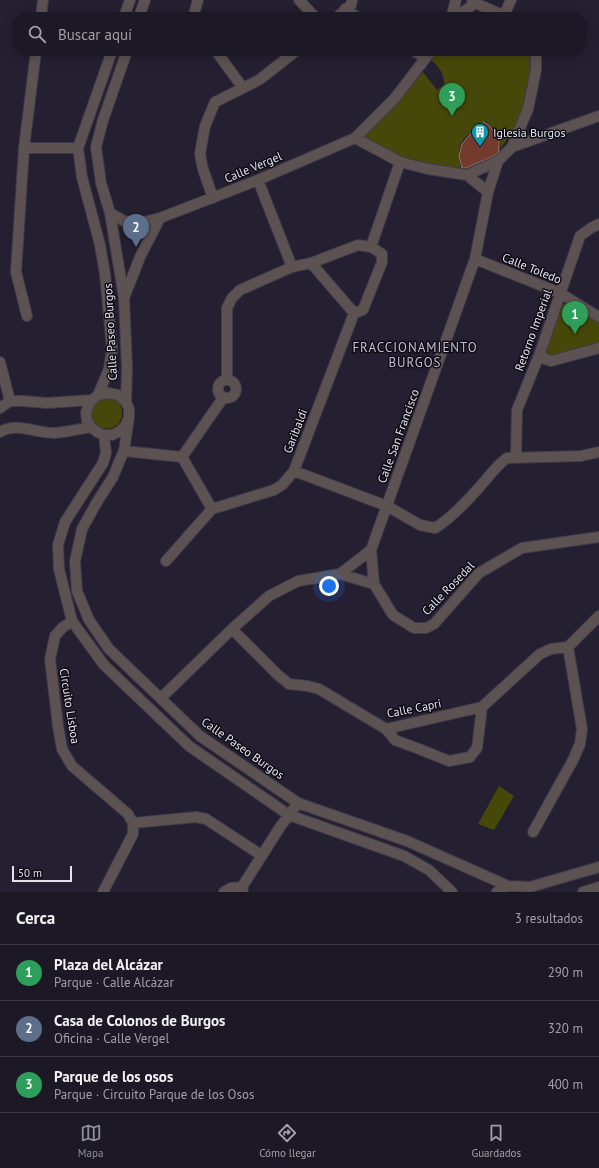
<!DOCTYPE html>
<html lang="es">
<head>
<meta charset="utf-8">
<style>
  :root { --surface:#1c1825; --page:#25212d; --text:#f1f3f6; --muted:#a0a0a7; --line:#3a3742; --accent:#8c9099 }
  body { margin:0; font-family:"PT Sans",sans-serif; background:var(--page); color:var(--text) }
  .scale { position:absolute; left:12px; bottom:10px; width:60px; box-sizing:border-box; padding-left:4px; border:2px solid #e5e2ee; border-top:0; font-size:11px; line-height:14px; white-space:nowrap; color:#e5e2ee; -webkit-text-stroke:3px #0d0b13; paint-order:stroke }
  .you { position:absolute; left:329px; top:586px; width:14px; height:14px; margin:-10px; border:3px solid #fff; border-radius:50%; background:#1a73e8; box-shadow:0 0 0 6px #1a73e833 }
  .badge { display:grid; place-items:center; width:26px; height:26px; border-radius:50%; background:var(--accent); color:#fff; font-size:13px; font-weight:700 }
  .pin { position:absolute; translate:-50% -33px; filter:drop-shadow(0 1px 2px #0008) }
  .pin::after { content:''; position:absolute; top:21px; width:14px; height:12px; background:inherit; clip-path:polygon(0 0,100% 0,50% 100%) }
  .list { margin:0; padding:0; list-style:none }
  h2 { display:flex; justify-content:space-between; align-items:center; height:52px; margin:0; padding:0 16px; font-size:17px }
  h2 small { font-size:13px; font-weight:400; color:var(--muted) }
  .list li { display:grid; grid-template-columns:26px 1fr auto; gap:12px; align-items:center; box-sizing:border-box; height:56px; padding:0 16px; border-top:1px solid var(--line) }
  .list b { display:block; font-size:15px; white-space:nowrap }
  .list p { margin:0; font-size:13px; white-space:nowrap; color:var(--muted) }
  .list em { font-size:13px; font-style:normal; color:var(--muted) }
  .icon { flex:none; width:22px; height:22px; fill:none; stroke:currentColor; stroke-width:2; stroke-linecap:round; stroke-linejoin:round }
  .map { position:relative; flex:none; width:599px; height:892px; overflow:hidden }
  .search { position:absolute; background:var(--surface); box-shadow:0 2px 10px #0003; left:12px; right:12px; top:12px; height:44px; display:flex; align-items:center; gap:10px; box-sizing:border-box; padding:0 14px; border-radius:16px; color:var(--muted); font-size:15px }
  .sheet { height:220px; background:var(--surface) }
  nav { display:flex; justify-content:space-around; align-items:center; box-sizing:border-box; height:56px; border-top:1px solid var(--line); background:var(--surface); font-size:11px; color:var(--muted) }
  nav a { display:grid; justify-items:center; gap:2px }
  nav .on { color:var(--accent) }
  .map>svg:first-child { display:block }
  .park { fill:#46480a }
  .building { fill:#723b2d; stroke:#8f7771 }
  .lines { fill:none; stroke-linecap:round; stroke-linejoin:round }
  .minor-casing { stroke:#403b4b; stroke-width:12 }
  .minor { stroke:#5c5252; stroke-width:10 }
  .labels { text-anchor:middle; dominant-baseline:central; stroke-width:3; stroke-linejoin:round; paint-order:stroke }
  .poi-label { font-size:12px; fill:#e5e2ee; stroke:#0d0b13; text-anchor:start }
  .street-label { font-size:12px; fill:#e5e2ee; stroke:#0d0b13 }
  .neighbourhood-label { font-size:13px; letter-spacing:1px; fill:#c4bed4; stroke:#0d0b13 }
</style>
</head>
<body>
<div class="map">
<svg width="599" height="892" viewBox="0 0 599 892">
  <rect width="100%" height="100%" fill="#252031"/>
  <path class="park" d="M434 51H531L532 73 523 111 516 126 501 148C499 133 496 129 485 121 462 138 454 143 462 173L422 167 361 137 370 131 423 72 437 90 444 85C445 73 438 66 430 59Z
    M571 303 599 323V345L559 357 549 356 546 348C550 337 556 314 562 306 564 303 567 303 571 303Z
    M105 396C114 399 121 401 122 411 124 436 84 436 93 403Z
    M499 786 514 796 494 830 478 824Z"/>
  <path class="building" d="M484 122 490 126 499 140V151L494 156 466 168H462L459 156 462 144 470 134Z"/>
  <g class="lines">
    <defs>
      <path id="minor" d="M299 0 315 17
        M472 0 475 3 507 17
        M345 9 357 17
        M504 15 511 0
        M41 17 43 0
        M124 17 130 0
        M139 17 145 0
        M193 17 198 0
        M337 17 351 5 352 0
        M451 17 456 0
        M452 17 466 10 475 3
        M216 51 243 88
        M414 51 426 58
        M355 138 400 162 428 169 467 175 498 161 512 147 528 109 536 70V51
        M512 147 599 116
        M24 148H78
        M467 175 488 192
        M258 180 292 267
        M213 198 203 169 200 154 205 126 215 102 259 80 296 51
        M110 213 124 221 139 223 160 218 258 180 355 138 395 98 431 51
        M371 247 400 162
        M475 259 560 293 599 317
        M311 263 354 313
        M124 298 140 257 160 218
        M27 316 16 272 24 148 36 51
        M540 353 545 359 551 361 599 348
        M0 362 10 401
        M218 389a9 9 0 1 1 18 0a9 9 0 1 1-18 0Z
        M227 380V308L232 298 240 290 292 267 311 263 358 245 371 247 382 254V262L363 310 354 313
        M98 395 109 393 118 395 126 402 129 409V417L126 425 120 431 112 435H104L97 432 91 427 87 420 86 413 88 406 92 400 98 395 109 369 112 349 105 274 100 245 82 177 78 148 112 51
        M126 402 127 368 124 298 110 213 101 183 96 147 103 120 127 51
        M0 408 10 401H23L47 403 92 400
        M129 417 124 451 119 462 113 477 97 502 82 529 75 561 77 591 89 620 109 649 200 736 298 803 407 841 508 886 530 887 599 867
        M0 432C17 422 35 433 54 433 66 432 79 429 91 427
        M104 435 106 453 103 463 65 522 58 545 59 569 72 621 104 665 189 746 289 815 404 856 429 870 452 892
        M124 451 182 457
        M182 457 223 398
        M182 457 212 509
        M516 457 517 410 540 353 580 236 591 228 599 224
        M294 471 387 506 420 525 435 528C452 518 470 498 483 483 491 474 497 465 507 458L581 456 599 452
        M212 509 274 490 282 485 294 471 354 313
        M166 561 212 509
        M340 574 371 550
        M374 584 371 550 475 259 488 192 498 161
        M72 621 62 628 55 636 50 659 58 726 62 749 72 766 128 814 133 823V834L103 892
        M232 629 278 675 289 684 308 686 319 689 386 729 395 740 419 749 449 761 470 757 477 748 482 707
        M161 698 232 629 269 596 298 581 340 574 374 584 393 615 414 628H426L434 624 479 573 522 548 599 537
        M386 729 482 707 540 654 551 649 568 647 599 616
        M133 823 196 817 206 819 261 855
        M533 832 573 760 580 744 582 729 568 647
        M224 892 231 888 242 887
        M243 892 242 887 280 827 298 803
        M497 892 508 886
        M583 892 599 887"/>
    </defs>
    <use href="#minor" class="minor-casing"/>
    <use href="#minor" class="minor"/>
  </g>
  <defs>
    <symbol id="building-pin" viewBox="-11 -11 22 30"><path d="M0 17L-7.5 6A9.5 9.5 0 1 1 7.5 6Z" fill="#0f9aa8" stroke="#0d0b13"/><path d="M-4-6H4V6H1V3H-1V6H-4ZM-2.5-4.3h1.7v1.8h-1.7ZM.8-4.3h1.7v1.8H.8ZM-2.5-1h1.7V.8h-1.7ZM.8-1h1.7V.8H.8Z" fill="#fff"/></symbol>
  </defs>
  <g fill-rule="evenodd">
    <use href="#building-pin" x="470" y="122" width="20" height="27"/>
  </g>
  <g class="labels">
    <g class="poi-label">
      <text x="493" y="132">Iglesia Burgos</text>
    </g>
    <g class="street-label">
      <text transform="translate(253 167) rotate(-23)">Calle Vergel</text>
      <text transform="translate(532 268) rotate(22)">Calle Toledo</text>
      <text transform="translate(533 330) rotate(-70)">Retorno Imperial</text>
      <text transform="translate(110 332) rotate(-93)">Calle Paseo Burgos</text>
      <text transform="translate(295 431) rotate(-69)">Garibaldi</text>
      <text transform="translate(398 436) rotate(-70)">Calle San Francisco</text>
      <text transform="translate(448 588) rotate(-46)">Calle Rosedal</text>
      <text transform="translate(70 706) rotate(81)">Circuito Lisboa</text>
      <text transform="translate(414 708) rotate(-11)">Calle Capri</text>
      <text transform="translate(243 748) rotate(35)">Calle Paseo Burgos</text>
    </g>
    <g class="neighbourhood-label">
      <text x="415" y="347">FRACCIONAMIENTO<tspan x="415" dy="15">BURGOS</tspan></text>
    </g>
  </g>
</svg>
<div class="scale">50 m</div>
<div class="you"></div>
<div class="pin badge" style="left:575px;top:334px;background:#2e9e5b">1</div>
<div class="pin badge" style="left:136px;top:247px;background:#5c6f8a">2</div>
<div class="pin badge" style="left:452px;top:116px;background:#2e9e5b">3</div>
<div class="search"><svg class="icon" aria-label="search" viewBox="0 0 24 24"><circle cx="10" cy="10" r="6"/><path d="M15 15l6 6"/></svg>Buscar aquí</div>
</div>
<section class="sheet">
<h2>Cerca<small>3 resultados</small></h2>
<ul class="list">
<li><span class="badge" style="background:#2e9e5b">1</span><div><b>Plaza del Alcázar</b><p>Parque · Calle Alcázar</p></div><em>290 m</em></li>
<li><span class="badge" style="background:#5c6f8a">2</span><div><b>Casa de Colonos de Burgos</b><p>Oficina · Calle Vergel</p></div><em>320 m</em></li>
<li><span class="badge" style="background:#2e9e5b">3</span><div><b>Parque de los osos</b><p>Parque · Circuito Parque de los Osos</p></div><em>400 m</em></li>
</ul>
</section>
<nav>
<a class="on"><svg class="icon" aria-label="map" viewBox="0 0 24 24"><path d="M3 6l6-2 6 2 6-2v14l-6 2-6-2-6 2zM9 4v14M15 6v14"/></svg>Mapa</a>
<a><svg class="icon" aria-label="directions" viewBox="0 0 24 24"><path d="M12 3l9 9-9 9-9-9zM9 14v-3h6M13 9l2 2-2 2"/></svg>Cómo llegar</a>
<a><svg class="icon" aria-label="saved" viewBox="0 0 24 24"><path d="M7 4h10v16l-5-4-5 4z"/></svg>Guardados</a>
</nav>
</body>
</html>
